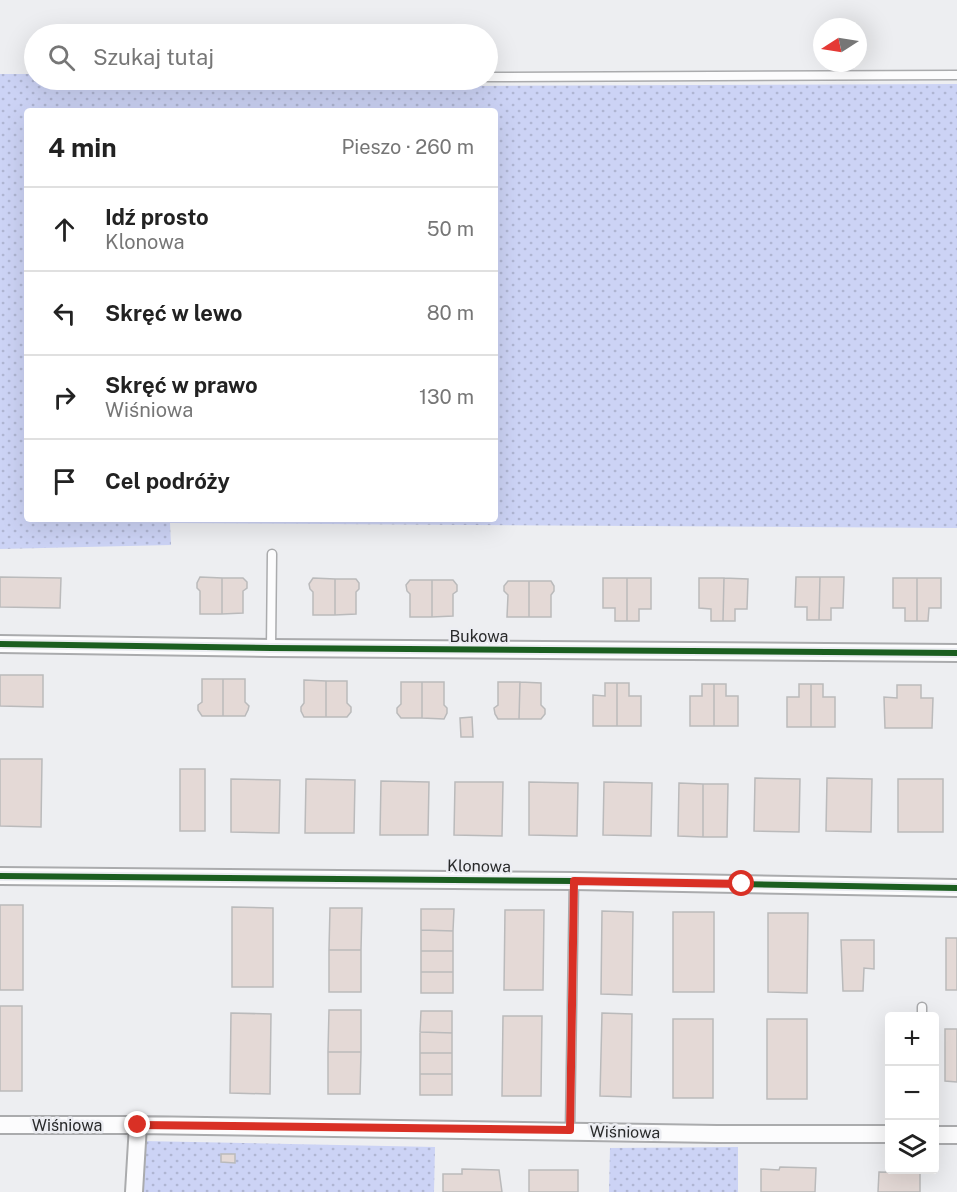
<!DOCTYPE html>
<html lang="pl">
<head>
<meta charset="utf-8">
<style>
  :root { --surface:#fff; --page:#f2f2f2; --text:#222; --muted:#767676; --line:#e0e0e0 }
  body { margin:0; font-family:"Public Sans",sans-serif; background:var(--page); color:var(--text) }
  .controls { position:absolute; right:18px; bottom:18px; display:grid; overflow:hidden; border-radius:6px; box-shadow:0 6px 24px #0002 }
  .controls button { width:54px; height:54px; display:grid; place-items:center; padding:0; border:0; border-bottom:2px solid var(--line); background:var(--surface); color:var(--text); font:30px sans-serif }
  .compass { position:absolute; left:813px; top:18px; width:54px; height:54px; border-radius:50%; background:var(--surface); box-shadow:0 6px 24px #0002; rotate:258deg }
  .stop { position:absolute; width:18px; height:18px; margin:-14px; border:4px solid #d93025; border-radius:50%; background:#fff }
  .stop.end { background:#d93025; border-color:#fff; box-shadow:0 2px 6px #0008 }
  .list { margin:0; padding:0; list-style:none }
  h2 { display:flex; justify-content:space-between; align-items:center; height:78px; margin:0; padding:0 24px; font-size:26px }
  h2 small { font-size:20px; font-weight:400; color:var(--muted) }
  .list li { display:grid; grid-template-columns:39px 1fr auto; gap:18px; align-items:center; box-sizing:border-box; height:84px; padding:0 24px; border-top:2px solid var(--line) }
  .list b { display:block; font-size:22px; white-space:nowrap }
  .list p { margin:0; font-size:20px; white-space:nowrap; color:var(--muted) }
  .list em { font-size:20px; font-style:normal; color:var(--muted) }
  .icon { flex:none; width:33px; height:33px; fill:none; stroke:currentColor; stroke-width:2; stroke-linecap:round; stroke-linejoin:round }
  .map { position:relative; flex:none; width:957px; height:1192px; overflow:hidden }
  .search { position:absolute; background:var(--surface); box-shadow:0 6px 24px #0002; left:24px; top:24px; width:474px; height:66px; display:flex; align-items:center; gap:15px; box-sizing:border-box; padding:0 21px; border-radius:33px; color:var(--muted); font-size:22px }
  .panel { position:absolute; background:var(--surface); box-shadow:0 6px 24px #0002; left:24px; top:108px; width:474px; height:414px; border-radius:6px }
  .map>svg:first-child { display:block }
  .grass { fill:url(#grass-dots); fill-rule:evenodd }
  .building { fill:#e4d9d6; stroke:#bababb; stroke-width:1.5 }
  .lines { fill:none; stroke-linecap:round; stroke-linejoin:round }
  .service-casing { stroke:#aaabad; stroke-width:11 }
  .minor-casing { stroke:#aaabad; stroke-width:20 }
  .service { stroke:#fcfcfd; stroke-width:8 }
  .minor { stroke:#fcfcfd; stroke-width:16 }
  .cycleway-casing { stroke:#ecedf2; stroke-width:10 }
  .cycleway { stroke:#1b5e20; stroke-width:6 }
  .route { stroke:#d93025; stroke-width:8 }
  .labels { text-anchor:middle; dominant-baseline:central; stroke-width:5; stroke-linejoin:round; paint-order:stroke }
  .street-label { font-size:16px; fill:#292a2b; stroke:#ecedf2 }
</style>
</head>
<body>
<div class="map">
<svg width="957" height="1192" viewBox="0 0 957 1192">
  <defs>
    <pattern id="grass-dots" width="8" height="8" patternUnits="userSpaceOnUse" patternTransform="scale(1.5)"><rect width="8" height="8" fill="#ccd3f5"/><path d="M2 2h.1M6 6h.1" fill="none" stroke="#afb5d2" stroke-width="1.8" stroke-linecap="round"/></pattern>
  </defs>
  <rect width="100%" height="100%" fill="#edeef1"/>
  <path class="grass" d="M0 74H34V80H274L469 86 957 84V528L170 523 171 545 0 549ZM27 111H495V519H27Z
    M142 1141 435 1147 434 1192H144L142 1168Z
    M738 1147V1192H609L610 1148Z"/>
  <path class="building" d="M0 577 61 578 60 608 0 607Z
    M200 577 222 578V614H200V591L197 588V583Z
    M796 577H820L819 620H807V607H795Z
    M820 577H844L843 608H831V620H819Z
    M222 578H243L247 582V588L243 591V613L222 614Z
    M313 578 335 579V615H313V592L310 589 309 584Z
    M603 578H627V621H615V608H603Z
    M627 578H651V609H639V621H627Z
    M699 578H724L723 621H711V609L699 608Z
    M724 578 748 579 747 609H735V621H723Z
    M893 578H917V621H905V608H893Z
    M917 578H941V608H929L928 621H917Z
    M335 579H356L359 583V589L356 592V614L335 615Z
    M410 580H432V617H410V594L407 591 406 585Z
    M432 580H453L457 585V591L453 594V616L432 617Z
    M508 581H529V617H507L508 595 504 591V586Z
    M529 581H551L554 586V591L551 595V617H529Z
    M0 675H43V707L0 706Z
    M202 679H223V716H202L198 710V705L202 702Z
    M223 679H245V702L249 706 248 710 245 716H223Z
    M304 680 326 681V717H304L301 711V707L304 703Z
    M326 681H347V703L351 707V712L347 717H326Z
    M401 682H422V718H401L397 713V708L401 704Z
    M422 682H444V705L447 708V713L444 719 422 718Z
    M498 682H520L519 719H498L495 714 494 708 498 705Z
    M520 682 541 683V705L545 709V714L541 719H519Z
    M605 683H617V726H593V695L605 696Z
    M617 683H629V696H641V726H617Z
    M702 684H714V726H690V696H702Z
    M714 684H726V696H738V726H714Z
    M799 684H811V727H787V697H799Z
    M811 684H823V697H835V727H811Z
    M897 685H921V698H933L932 728H885L884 697 897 698Z
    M472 717 473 737H461L460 718Z
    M0 759H42L41 827 0 826Z
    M180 769H205V831H180Z
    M755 778 800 779 799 832 754 831Z
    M827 778 872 779 871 832 826 831Z
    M231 779 280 780 279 833 231 832Z
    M306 779 355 780 354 833H305Z
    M898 779H943V832H898Z
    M381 781 429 782 428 835H380Z
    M455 782H503L502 836 454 835Z
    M529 782 578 783 577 836 529 835Z
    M604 782 652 783 651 836 603 835Z
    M679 783 703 784V837L678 836Z
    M703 784H728L727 837H703Z
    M0 905H23V990H0Z
    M232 907 273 908V987H232Z
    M330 908H362L361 950H329Z
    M421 909H454L453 931 421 930Z
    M505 910H544L543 990H504Z
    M602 911 633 912 632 995 601 994Z
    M673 912H714V992H673Z
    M768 913H808L807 993 768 992Z
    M421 930 453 931V951H421Z
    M946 938H957V990H946Z
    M841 940H874V969L864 968 863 991H843Z
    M329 950H361V992H329Z
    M421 951H453V972H421Z
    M421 972H453V993H421Z
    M0 1006H22V1091H0Z
    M329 1010H361V1052H328Z
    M421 1011H452V1033L420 1032Z
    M231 1013 271 1014 270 1094 230 1093Z
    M602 1013 632 1014 631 1097 600 1096Z
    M503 1016H542L541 1096H502Z
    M673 1019H713V1098H673Z
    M767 1019H807V1099H767Z
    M945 1029H957V1082L945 1081Z
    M420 1032 452 1033V1053H420Z
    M328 1052H361L360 1094H328Z
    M420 1053H452V1074H420Z
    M420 1074H452V1095H420Z
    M221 1154H235V1163L221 1162Z
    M780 1167 816 1168 815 1192H761V1169L779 1170Z
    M462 1169 499 1170 502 1192H443V1174H462Z
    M529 1170H578V1192H529Z
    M879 1172 920 1173V1192H878Z"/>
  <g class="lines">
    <defs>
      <path id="service" d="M488 77 957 75
        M271 648 272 554
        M922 1007V1016
        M570 1130 574 881"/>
      <path id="minor" d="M0 644 271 648 957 653
        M0 876 574 881 957 888
        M0 1125H138L717 1134H890
        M934 1135H957
        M134 1192 138 1125"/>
    </defs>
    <use href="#service" class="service-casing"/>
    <use href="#minor" class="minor-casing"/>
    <use href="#service" class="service"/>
    <use href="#minor" class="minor"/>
    <defs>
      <path id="cycleway" d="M0 644 271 648 957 653
        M0 876 574 881 957 888"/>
    </defs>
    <use href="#cycleway" class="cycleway-casing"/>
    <use href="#cycleway" class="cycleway"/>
  </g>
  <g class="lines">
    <path class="route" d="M138 1125 570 1130 574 881 742 884"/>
  </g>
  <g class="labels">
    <g class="street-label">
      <text x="479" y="636">Bukowa</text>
      <text transform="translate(479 866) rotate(1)">Klonowa</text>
      <text x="67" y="1125">Wiśniowa</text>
      <text transform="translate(625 1132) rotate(1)">Wiśniowa</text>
    </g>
  </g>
</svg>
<div class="controls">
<button>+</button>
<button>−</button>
<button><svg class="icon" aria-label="layers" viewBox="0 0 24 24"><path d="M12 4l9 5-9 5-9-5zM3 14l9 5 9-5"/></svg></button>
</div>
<svg class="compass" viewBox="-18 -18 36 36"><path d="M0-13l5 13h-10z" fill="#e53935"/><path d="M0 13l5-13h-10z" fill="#767676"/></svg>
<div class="stop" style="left:742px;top:884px"></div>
<div class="stop end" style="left:138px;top:1125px"></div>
<div class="search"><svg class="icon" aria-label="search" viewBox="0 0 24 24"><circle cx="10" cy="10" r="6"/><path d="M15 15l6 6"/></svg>Szukaj tutaj</div>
<section class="panel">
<h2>4 min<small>Pieszo · 260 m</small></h2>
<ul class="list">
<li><svg class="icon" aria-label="ahead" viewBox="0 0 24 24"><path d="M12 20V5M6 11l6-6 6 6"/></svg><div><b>Idź prosto</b><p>Klonowa</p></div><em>50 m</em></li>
<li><svg class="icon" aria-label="left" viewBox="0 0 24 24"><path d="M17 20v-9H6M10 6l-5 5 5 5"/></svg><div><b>Skręć w lewo</b></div><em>80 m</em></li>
<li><svg class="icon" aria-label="right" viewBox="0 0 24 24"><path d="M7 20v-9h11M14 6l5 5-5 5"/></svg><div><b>Skręć w prawo</b><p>Wiśniowa</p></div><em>130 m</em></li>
<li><svg class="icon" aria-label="arrive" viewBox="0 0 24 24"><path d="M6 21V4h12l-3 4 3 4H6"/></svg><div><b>Cel podróży</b></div></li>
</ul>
</section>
</div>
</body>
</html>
